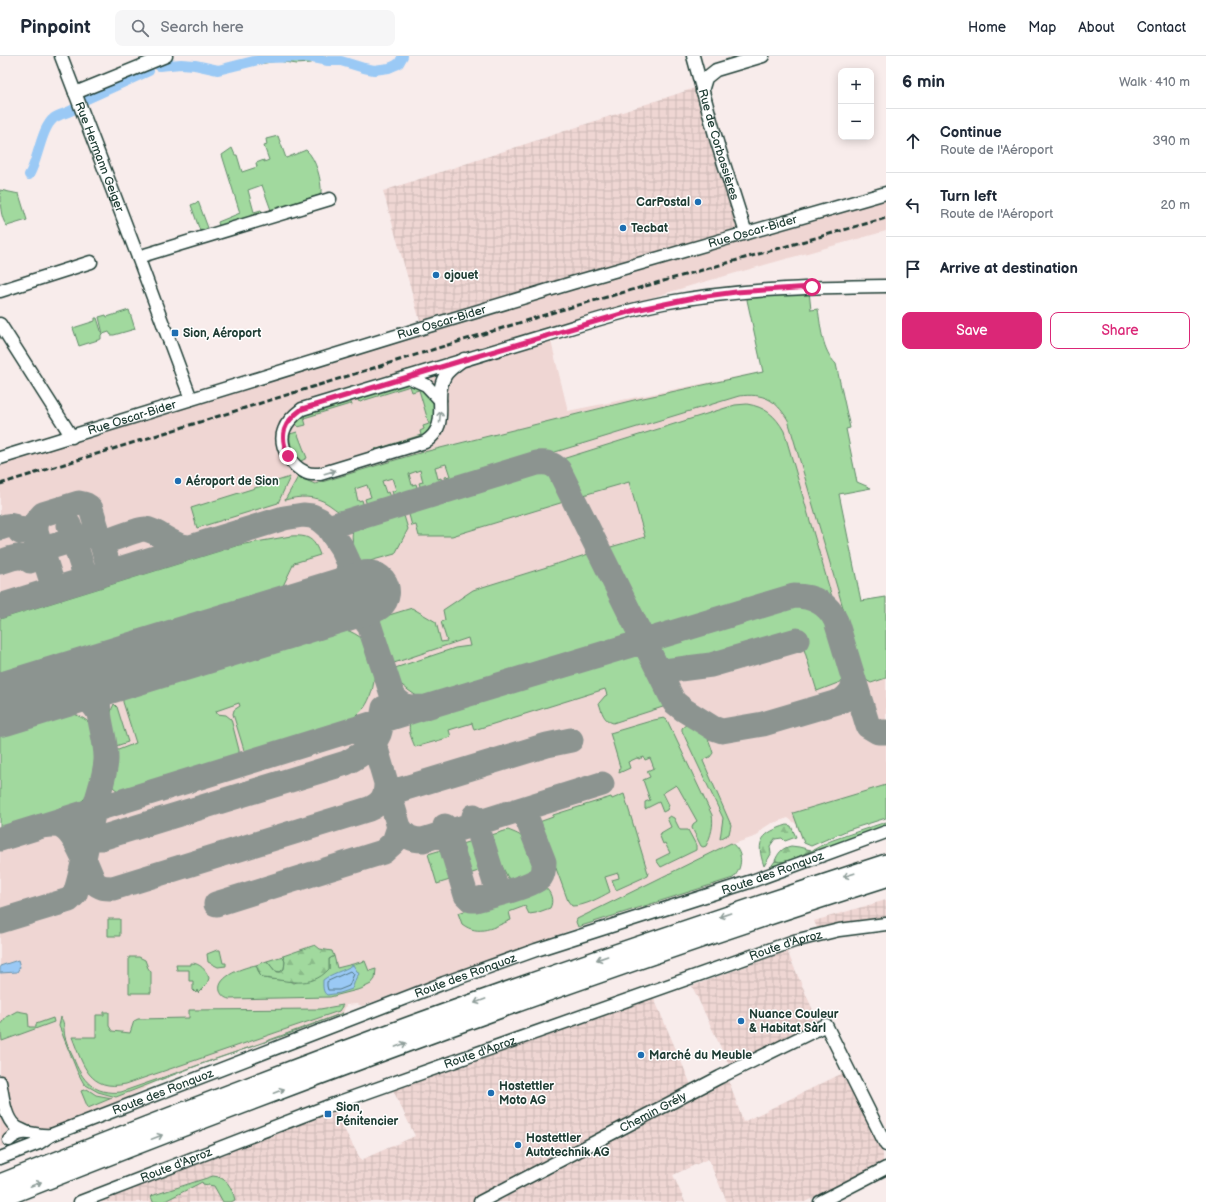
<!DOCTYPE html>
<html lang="en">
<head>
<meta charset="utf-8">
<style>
  :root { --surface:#fff; --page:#f6f6f7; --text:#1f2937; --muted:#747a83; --line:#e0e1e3; --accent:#db2777 }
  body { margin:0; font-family:"Balsamiq Sans",sans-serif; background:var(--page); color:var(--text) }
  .controls { position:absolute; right:12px; top:12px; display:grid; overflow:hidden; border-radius:8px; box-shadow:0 2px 10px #0003 }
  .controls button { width:36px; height:36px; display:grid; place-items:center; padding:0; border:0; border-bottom:1px solid var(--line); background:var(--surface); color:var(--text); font:20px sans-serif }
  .stop { position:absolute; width:12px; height:12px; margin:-9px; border:3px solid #db2777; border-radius:50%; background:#fff }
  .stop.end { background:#db2777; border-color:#fff; box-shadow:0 1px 4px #0008 }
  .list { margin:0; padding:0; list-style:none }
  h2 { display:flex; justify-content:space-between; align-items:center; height:52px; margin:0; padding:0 16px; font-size:17px }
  h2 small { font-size:13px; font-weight:400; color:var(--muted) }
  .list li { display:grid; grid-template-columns:26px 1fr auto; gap:12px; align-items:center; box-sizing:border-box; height:64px; padding:0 16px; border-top:1px solid var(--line) }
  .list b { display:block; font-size:15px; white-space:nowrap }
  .list p { margin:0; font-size:13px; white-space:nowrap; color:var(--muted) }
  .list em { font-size:13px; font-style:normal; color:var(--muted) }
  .actions { display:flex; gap:8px; padding:12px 16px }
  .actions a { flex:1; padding:9px 0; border:1px solid var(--accent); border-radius:8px; text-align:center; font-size:14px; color:var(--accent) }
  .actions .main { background:var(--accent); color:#fff }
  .icon { flex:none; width:22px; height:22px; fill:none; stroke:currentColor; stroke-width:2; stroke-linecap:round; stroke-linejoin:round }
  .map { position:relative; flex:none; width:886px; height:1146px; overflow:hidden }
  header { display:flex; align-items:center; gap:24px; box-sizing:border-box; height:56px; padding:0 20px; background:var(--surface); border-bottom:1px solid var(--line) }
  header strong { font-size:19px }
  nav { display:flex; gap:22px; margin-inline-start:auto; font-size:14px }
  .search { width:280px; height:36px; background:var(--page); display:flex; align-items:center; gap:10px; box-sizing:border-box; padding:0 14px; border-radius:8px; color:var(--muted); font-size:15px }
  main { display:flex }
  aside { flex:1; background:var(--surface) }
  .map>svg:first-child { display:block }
  .built { fill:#efd6d3 }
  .industrial { fill:url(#industrial-grid) }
  .green { fill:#a1d99e; stroke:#608b69 }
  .forest { fill:url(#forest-firs); stroke:#608b69 }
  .water { fill:#9ac9f5; stroke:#6991a8 }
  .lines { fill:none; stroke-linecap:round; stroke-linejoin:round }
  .shore { stroke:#507581; stroke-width:1 }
  .canal { stroke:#9ac9f5; stroke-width:10 }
  .taxiway { stroke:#8c9490; stroke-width:25 }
  .runway { stroke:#8c9490; stroke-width:64 }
  .minor-casing { stroke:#1f3d34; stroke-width:15 }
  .highway-casing { stroke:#1f3d34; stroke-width:20 }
  .minor { stroke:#fff; stroke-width:12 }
  .highway { stroke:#fff; stroke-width:17 }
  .rail { stroke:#1f3d34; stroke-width:3; stroke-dasharray:6 3; stroke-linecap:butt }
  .oneway { stroke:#8f9e9a }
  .route { stroke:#db2777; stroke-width:5 }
  .poi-dot { fill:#1f6fb2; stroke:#fff; stroke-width:1.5 }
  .labels { text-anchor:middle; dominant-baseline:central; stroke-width:3; stroke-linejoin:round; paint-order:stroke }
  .street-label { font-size:12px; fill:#1f3d34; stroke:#fff }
  .poi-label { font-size:12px; font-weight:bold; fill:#1f3d34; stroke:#fff; text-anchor:start }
</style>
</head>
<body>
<header>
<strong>Pinpoint</strong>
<div class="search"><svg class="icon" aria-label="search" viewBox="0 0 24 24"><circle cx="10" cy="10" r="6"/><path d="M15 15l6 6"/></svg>Search here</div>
<nav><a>Home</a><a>Map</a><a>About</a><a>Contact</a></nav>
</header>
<main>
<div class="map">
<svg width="886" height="1146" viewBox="0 0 886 1146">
  <defs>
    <pattern id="industrial-grid" width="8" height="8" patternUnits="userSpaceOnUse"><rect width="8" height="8" fill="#efd6d3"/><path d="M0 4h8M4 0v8" fill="none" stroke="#ccb9b6"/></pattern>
    <pattern id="forest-firs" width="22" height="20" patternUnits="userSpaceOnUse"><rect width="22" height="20" fill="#a1d99e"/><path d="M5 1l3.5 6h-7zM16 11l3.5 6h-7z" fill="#8abb89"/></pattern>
  </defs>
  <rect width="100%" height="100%" fill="#f8eceb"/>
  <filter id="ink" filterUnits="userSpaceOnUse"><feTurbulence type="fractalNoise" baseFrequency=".025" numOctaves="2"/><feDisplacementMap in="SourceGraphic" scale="8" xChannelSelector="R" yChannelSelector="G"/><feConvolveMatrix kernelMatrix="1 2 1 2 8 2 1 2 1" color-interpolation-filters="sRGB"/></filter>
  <g filter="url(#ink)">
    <path class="built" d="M886 137V175L693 229 548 273 568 355 809 306 839 437 861 545 886 541V757L802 783 796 768 788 762 770 768 762 773 757 780 733 788 737 797 726 825 571 874 362 950 357 948 346 949 343 957 256 989 168 1019 123 1045 0 1091V402Z"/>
    <path class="industrial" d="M701 30 746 177 422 272 383 135Z
      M886 844V863L859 865 817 872 814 865Z
      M787 895 819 968 728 1022 743 1066 843 1017 883 1097V1106L805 1146H727L708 1103 673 1119 685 1146H94L333 1053 361 1104 415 1080 393 1034 653 940 692 1031 730 1011 692 930Z"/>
    <path class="green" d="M278 80 286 102 306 94C316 102 322 126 321 137L320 139 271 154 262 129 248 134 254 156 261 154 263 157 219 170 218 166 240 157 222 99 232 92 235 99H237L242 116 257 111 256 107 264 104V106L269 104 264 90 267 89 266 83Z
      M0 134 19 138 27 164 7 170C0 162 0 146 0 134Z
      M198 145 208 172 202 175H200L191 149 196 147Z
      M809 235 811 254 818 253C821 272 822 294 836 308L850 372 846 373 857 426 871 432 839 438 861 545 886 541V622L871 627 866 624 844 555 788 364C775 343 764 337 739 340L447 429 445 421 450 420 446 408 435 411 438 423 441 422 443 431 422 437 419 427 423 426 420 414 409 418 412 429 416 428 419 438 395 445 392 435 396 434 392 422 382 425 386 437 388 436 392 446 368 453 365 443 371 441 367 429 355 433 358 445 362 444 365 454C360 456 352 459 347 459 340 458 333 451 328 448 315 439 299 440 285 444L298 421 315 428 412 399 634 344 763 316 747 244 748 241Z
      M129 254 135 273 114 279H111L109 276 103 278 99 261 106 259 107 261Z
      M95 262H97L102 278 101 279V283L79 290 73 272 95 265Z
      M406 326 416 328 435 344 436 365 427 379 377 396 375 394 376 392 377 393 421 379 420 375 424 373 423 370 429 368 419 334 412 336 410 330 362 345 361 346 358 345V342Z
      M350 344 352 349 350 348 304 362 306 369 298 371 295 366 304 359Z
      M747 348C765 351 775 359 784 375L832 541C822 534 813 529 801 530L645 578 604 493 645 481 629 426 580 440C570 429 567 415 556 405L735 349Z
      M297 376 307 402 299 406C292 397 289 389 290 378Z
      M543 410C557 413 562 429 568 440L567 445 452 480H419L416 469 412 470 407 451 536 411Z
      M290 421 278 447 197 472 191 452Z
      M402 453 408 473 395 498 359 508C355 494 344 473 363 464Z
      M291 480C308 479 314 482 320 499L294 507 282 532 0 619V563L239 489Z
      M595 496 597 498 636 575 635 580 437 642 418 641 408 634 397 625 392 613 455 592 470 590 468 582 391 608 376 563 412 552 436 566 441 586 447 585 441 566 445 564 443 554 473 534Z
      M789 549C820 549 823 559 831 586 835 599 839 612 843 625L817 635 799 577 703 606 669 611 661 609 653 592 654 589Z
      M345 573C351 576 359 579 363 584 379 601 377 634 364 652 358 659 350 665 342 669L254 697C250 697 247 697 244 694L233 658 234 654 240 650 239 647 216 655 217 658 226 659 231 663 239 694V699L236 704 125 737 119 736 113 731 111 725 113 696 136 687 123 646V641Z
      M642 593 645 596 672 651 666 650 613 667C603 664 602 656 599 647L605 640 607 639 605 633 474 674 472 667 449 674 451 681 415 691C411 681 405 670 414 661Z
      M114 648 117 651 128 686 113 691C112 678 107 660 114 648Z
      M72 657C91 665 98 671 98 693 99 710 96 732 83 744 67 759 22 769 0 775V679Z
      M664 662 667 664 712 759C714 769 711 780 706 790L703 791 701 790 692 772 693 768 697 765 678 731 676 729 663 737 669 749 667 754 663 756 659 746 645 753V746L650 744 643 724 650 721 647 715 654 712 650 702 645 704 644 701 639 703 637 702 628 706 630 712 619 717 620 711 610 677 654 664Z
      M692 667C705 673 709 683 713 697L710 701 704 703 703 705 731 769 729 778 720 783 723 762 682 675V672L687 668Z
      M886 729V762L848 774 811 790 804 787 793 757Z
      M624 738 648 817 647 820 616 834 612 824 619 822 618 817 605 821 610 836C599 842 585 850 572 850L568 845 539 766 553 761V759L611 741 612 743Z
      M670 760 674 762 680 774H688L696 789V794L661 811 656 804 670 797 665 787 663 788 659 778 671 771 667 762Z
      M886 766V770L770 812 775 805C791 810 817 790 833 784 850 778 868 772 886 766Z
      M508 774C515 777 520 778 525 784 533 794 539 817 523 822 517 824 514 824 508 822L501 808 437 828 428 798Z
      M731 787C744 795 743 812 733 822L578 871 576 866 577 863Z
      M544 831C551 835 554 845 550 852L536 857 529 858 525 850 509 856 511 864C494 871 479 881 462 868L458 857Z
      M108 863H120V880H108Z
      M217 894H220L223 907H226V910L218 911 208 906 207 898Z
      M283 900 285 906 284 913 280 916 275 915 267 905Z
      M334 900 337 912 365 905 369 915 376 913 375 923 371 928 361 933 330 941 229 943C225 942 222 940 220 935 216 920 245 911 256 909L260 919 263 922 289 925 294 927 329 913V903Z
      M129 901H139L145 904 148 912 151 916V937H129Z
      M191 907C200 907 206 914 209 922L207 928 198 937 197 934 196 937 193 934V925H189V914H177L176 909H191Z
      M343 949 339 955 126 1028C89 1036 83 1009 72 981H96V959H104V956H109V970L112 975 130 977 134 965 138 963 189 962V954L320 953Z
      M17 955 28 957 29 971H36V968L53 962 54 966 2 985 0 969 6 961Z
      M343 957 286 979 204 1007 116 1041 98 1036 84 1028 77 1015 59 970 61 961C61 963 63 964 63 966 64 967 64 977 65 981 67 988 70 995 73 1001 82 1025 94 1039 121 1036L256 989Z
      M87 1033 96 1039 112 1042 88 1052 81 1035Z
      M213 1120C227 1121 232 1132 235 1144L231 1146H223L214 1130 203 1128 202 1126 163 1146H153L151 1140Z"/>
    <path class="forest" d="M264 0H289L297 3 302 0H326L310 7 296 8 278 5 259 8 255 6 256 2Z
      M787 769 791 770 796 781 785 785 782 782 775 783 770 790 771 798 764 810C755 784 762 777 787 769Z
      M791 790 799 791 811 794C800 800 787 808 775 805 778 797 782 792 791 790Z
      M315 889 320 893 332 895 334 900 329 903V913C310 934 288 924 263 922L260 919 256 909 267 905 275 915 280 916 284 913 285 906 283 900Z"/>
    <path class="water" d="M18 904 20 911 17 916 0 917V910Z
      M353 909 359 918 356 922 352 933 340 937 327 939C322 936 323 929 323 924 332 917 343 915 353 909Z"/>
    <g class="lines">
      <path class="shore" d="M351 915 354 918 349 930 339 934H328L327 930V926Z"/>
      <path class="canal" d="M159 10 181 8 195 9 218 14 266 2 307 1 328 5H341L364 12 374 14 389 12 396 9 399 7 403 0
        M87 43 149 15
        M29 119C38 105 41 72 54 62 60 58 68 57 74 53"/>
      <path class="taxiway" d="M69 469 83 513 87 518 94 521
        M328 471 537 407C547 406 552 407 559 414L674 646 684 654 713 672 722 675 763 668 841 645C849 639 853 635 854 625
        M0 472C8 469 15 467 20 476
        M104 495 106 488 109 484C117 482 138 473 145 473 160 475 172 491 189 491
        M0 506C11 503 20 497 30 505L33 497 37 495 90 479 98 481 101 485
        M62 530 56 529 51 523 36 476V466L43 458 79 447C85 448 88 449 91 453L107 505 110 510 118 513
        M0 550 284 462 303 459 312 460 320 464 328 471 342 492 348 505 392 638C402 652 410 652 426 651
        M319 552C344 547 356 549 370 571
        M657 610 664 615 711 609 797 584
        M58 631C77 633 89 641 99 657
        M361 679 373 688 377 696 399 771C405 781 412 784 423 784L602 728
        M386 728 391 732 399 734 547 689 571 684
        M474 760 496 830 497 833 505 836
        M41 770C48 769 54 768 60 770 76 776 87 811 94 826 100 832 105 832 113 832L369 753C381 748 386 741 386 728
        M445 770 466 839 471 844H475C488 841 534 830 541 821 544 817 544 811 544 806L526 760 523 757 516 755
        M101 782 346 707C359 700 373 692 379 678 382 670 382 660 384 652
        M0 783 426 651 794 540C813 540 828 547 836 565L868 670 878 676H886
        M216 848 383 796 394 786 399 771
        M0 865 69 844 75 838C84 811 87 782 94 755 98 737 105 722 106 704 107 682 95 658 99 638 102 627 110 618 119 612"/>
      <path class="runway" d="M0 649 368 536"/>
      <defs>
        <g id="minor">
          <path id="s1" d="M61 0 138 201 191 343"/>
          <path id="s2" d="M693 0 717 86 746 177"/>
          <path d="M702 35 706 22 716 14 763 0"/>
          <path d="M75 37 166 0"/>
          <path d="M138 201 330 143"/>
          <path d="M0 235 91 206"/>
          <path d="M0 268 72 381"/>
          <path d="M464 303C458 308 449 313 445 320 432 342 452 369 425 386L320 418C315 418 310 419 305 416 291 410 278 389 284 374 287 365 294 359 302 353 382 329 461 305 540 281 581 269 621 255 663 247 737 233 811 231 886 230"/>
          <path d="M408 321 426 329 440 344"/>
          <path id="s3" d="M0 402 422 272 572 227 886 137"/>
          <path d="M0 1026C3 1039 4 1061 15 1070 18 1073 23 1074 26 1076"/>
          <path id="s4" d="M9 1084C24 1070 34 1081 51 1079L444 927 536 894 752 825 886 776"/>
          <path d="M0 1102 39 1087 51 1079"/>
          <path id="s5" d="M80 1146 331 1049 794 885 839 874 886 868"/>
          <path id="s6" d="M480 1146 720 1021 826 969 886 1089"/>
          <path d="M820 1146 886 1112"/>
        </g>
        <path id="highway" d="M0 1127C136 1073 273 1020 411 969 568 912 727 859 886 807
          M0 1143C292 1027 587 917 886 822"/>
      </defs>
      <use href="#minor" class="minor-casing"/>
      <use href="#highway" class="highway-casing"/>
      <use href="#minor" class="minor"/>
      <use href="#highway" class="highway"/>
      <path class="rail" d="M0 428 554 256 886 162"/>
    </g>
    <defs><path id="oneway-shaft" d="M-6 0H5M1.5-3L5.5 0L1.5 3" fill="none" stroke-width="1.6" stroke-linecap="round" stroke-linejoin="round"/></defs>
    <g class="oneway">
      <use href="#oneway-shaft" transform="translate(440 361) rotate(-85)"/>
      <use href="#oneway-shaft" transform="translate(330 416) rotate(-16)"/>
      <use href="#oneway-shaft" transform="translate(849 819) rotate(162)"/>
      <use href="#oneway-shaft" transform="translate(725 859) rotate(161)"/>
      <use href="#oneway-shaft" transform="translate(602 902) rotate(161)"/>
      <use href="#oneway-shaft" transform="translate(480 945) rotate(160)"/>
      <use href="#oneway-shaft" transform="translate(401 989) rotate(-20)"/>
      <use href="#oneway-shaft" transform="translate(279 1035) rotate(-21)"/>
      <use href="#oneway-shaft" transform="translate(157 1081) rotate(-21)"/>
      <use href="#oneway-shaft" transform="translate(36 1128) rotate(-21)"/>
    </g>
  </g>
  <g class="lines" filter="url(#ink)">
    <path class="route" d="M288 400C279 378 283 367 302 353L464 304 635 254 699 241 736 236 812 231"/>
  </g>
  <g class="poi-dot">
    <circle cx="698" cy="146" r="4"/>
    <circle cx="623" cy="172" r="4"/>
    <circle cx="436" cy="219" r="4"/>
    <rect x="171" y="273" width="8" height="8" rx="2"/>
    <circle cx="178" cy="425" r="4"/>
    <circle cx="741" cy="965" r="4"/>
    <circle cx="641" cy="999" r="4"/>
    <circle cx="491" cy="1037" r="4"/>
    <rect x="324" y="1054" width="8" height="8" rx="2"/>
    <circle cx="518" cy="1089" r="4"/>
  </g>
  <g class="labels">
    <g class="street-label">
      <text stroke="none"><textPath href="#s2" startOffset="92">Rue de Corbassières</textPath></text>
      <text stroke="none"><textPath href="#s1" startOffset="108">Rue Hermann Geiger</textPath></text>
      <text stroke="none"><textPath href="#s3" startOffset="786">Rue Oscar-Bider</textPath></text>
      <text stroke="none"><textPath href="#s3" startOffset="462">Rue Oscar-Bider</textPath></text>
      <text stroke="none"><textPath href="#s3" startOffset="138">Rue Oscar-Bider</textPath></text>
      <text stroke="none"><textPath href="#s4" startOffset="812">Route des Ronquoz</textPath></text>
      <text stroke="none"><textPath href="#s5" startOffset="751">Route d'Aproz</textPath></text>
      <text stroke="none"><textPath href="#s4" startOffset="488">Route des Ronquoz</textPath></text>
      <text stroke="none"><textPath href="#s5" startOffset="427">Route d'Aproz</textPath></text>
      <text stroke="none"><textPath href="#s4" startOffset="164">Route des Ronquoz</textPath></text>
      <text stroke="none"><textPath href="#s6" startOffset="195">Chemin Grély</textPath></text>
      <text stroke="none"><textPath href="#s5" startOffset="103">Route d'Aproz</textPath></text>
    </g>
    <g class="poi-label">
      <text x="690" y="146" text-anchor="end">CarPostal</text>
      <text x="631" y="172">Tecbat</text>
      <text x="444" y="219">ojouet</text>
      <text x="183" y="277">Sion, Aéroport</text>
      <text x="186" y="425">Aéroport de Sion</text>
      <text x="749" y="958">Nuance Couleur<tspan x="749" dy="14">&amp; Habitat Sàrl</tspan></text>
      <text x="649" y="999">Marché du Meuble</text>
      <text x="499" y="1030">Hostettler<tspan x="499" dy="14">Moto AG</tspan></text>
      <text x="336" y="1051">Sion,<tspan x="336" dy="14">Pénitencier</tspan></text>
      <text x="526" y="1082">Hostettler<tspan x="526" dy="14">Autotechnik AG</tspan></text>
    </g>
  </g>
</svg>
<div class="controls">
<button>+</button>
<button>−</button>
</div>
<div class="stop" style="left:812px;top:231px"></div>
<div class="stop end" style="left:288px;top:400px"></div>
</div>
<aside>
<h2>6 min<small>Walk · 410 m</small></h2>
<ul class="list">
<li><svg class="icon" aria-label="ahead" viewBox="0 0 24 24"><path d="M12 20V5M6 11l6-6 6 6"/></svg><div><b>Continue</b><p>Route de l'Aéroport</p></div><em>390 m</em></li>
<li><svg class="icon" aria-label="left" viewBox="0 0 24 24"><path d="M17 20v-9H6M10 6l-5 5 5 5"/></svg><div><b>Turn left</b><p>Route de l'Aéroport</p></div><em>20 m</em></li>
<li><svg class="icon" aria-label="arrive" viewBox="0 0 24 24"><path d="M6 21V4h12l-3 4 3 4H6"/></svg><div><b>Arrive at destination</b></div></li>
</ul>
<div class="actions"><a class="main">Save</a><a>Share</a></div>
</aside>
</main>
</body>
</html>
